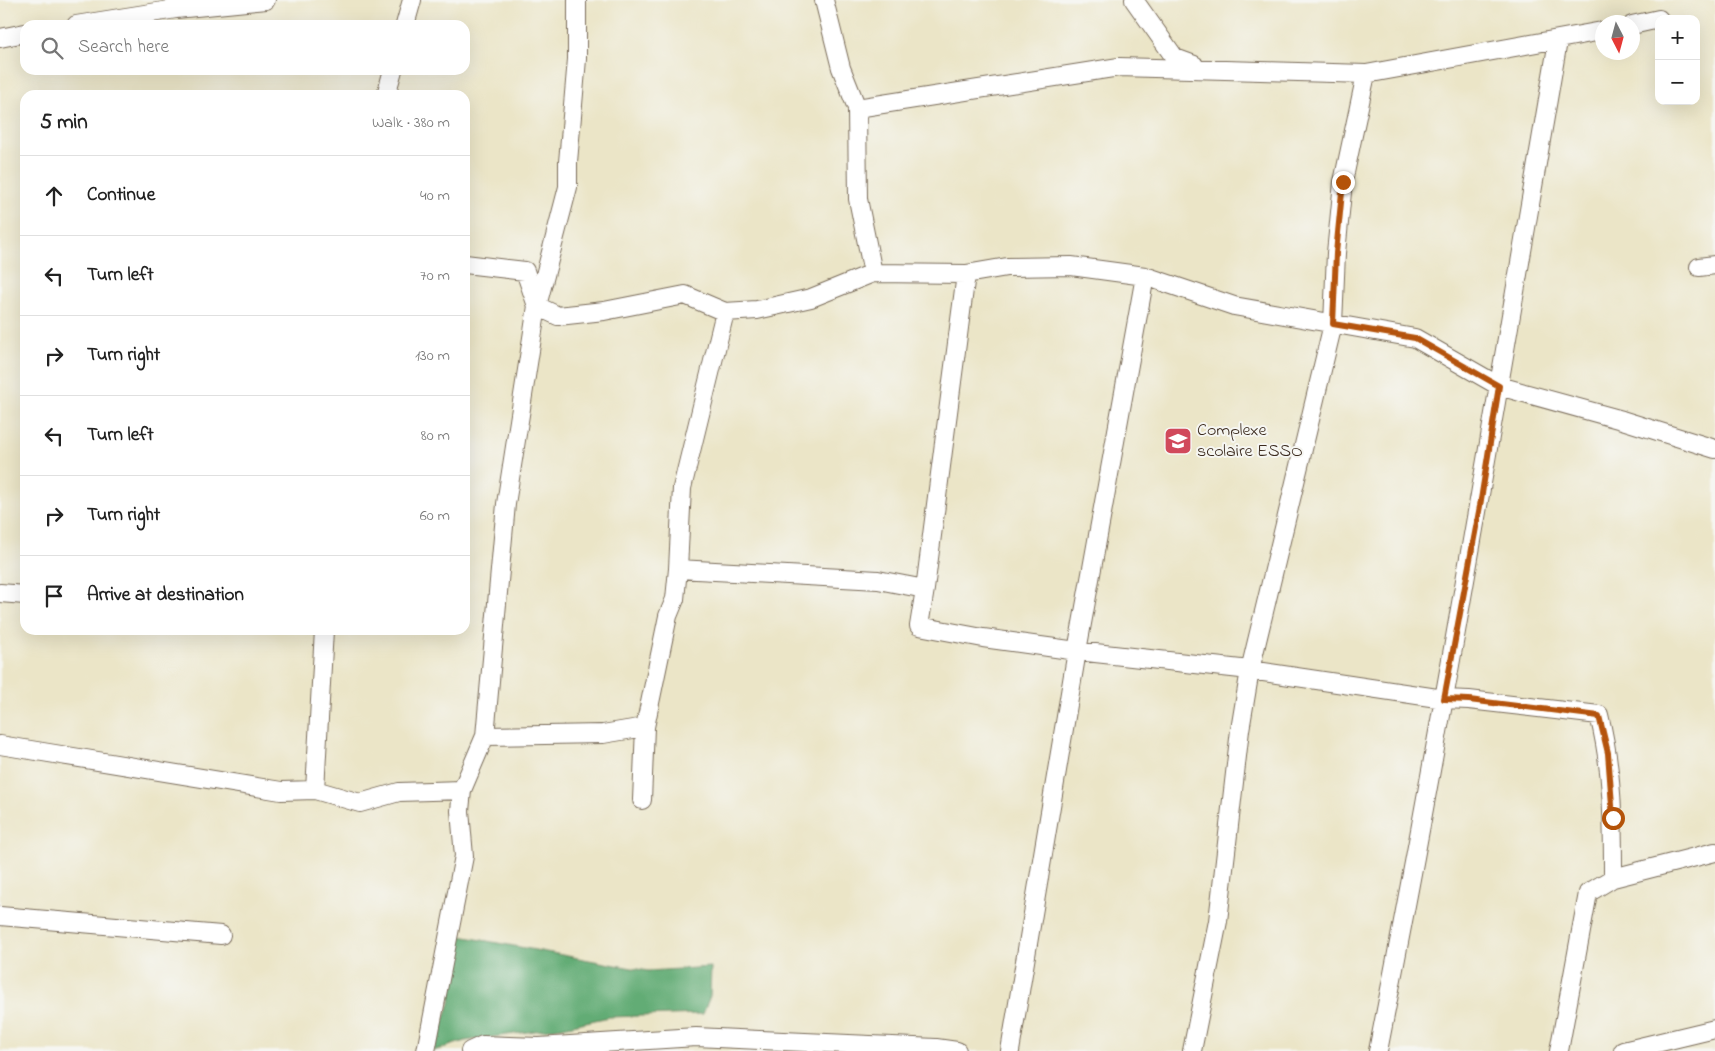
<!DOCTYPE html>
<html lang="en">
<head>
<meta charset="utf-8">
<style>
  :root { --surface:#fff; --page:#f6f6f6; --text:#222; --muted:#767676; --line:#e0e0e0 }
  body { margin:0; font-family:"Indie Flower",sans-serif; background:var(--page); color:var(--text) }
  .controls { position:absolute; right:15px; top:15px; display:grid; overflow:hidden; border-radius:10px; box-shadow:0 5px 20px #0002 }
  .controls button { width:45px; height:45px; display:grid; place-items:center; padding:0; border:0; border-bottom:1px solid var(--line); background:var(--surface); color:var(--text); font:25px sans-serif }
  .compass { position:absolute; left:1595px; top:15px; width:45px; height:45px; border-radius:50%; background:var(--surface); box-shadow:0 5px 20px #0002; rotate:174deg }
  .stop { position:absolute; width:15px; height:15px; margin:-11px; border:4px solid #b45309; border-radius:50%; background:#fff }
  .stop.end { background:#b45309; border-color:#fff; box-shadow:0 1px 5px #0008 }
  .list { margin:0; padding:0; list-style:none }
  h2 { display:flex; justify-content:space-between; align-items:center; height:65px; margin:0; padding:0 20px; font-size:21px }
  h2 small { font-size:16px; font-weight:400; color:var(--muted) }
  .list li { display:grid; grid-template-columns:32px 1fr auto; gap:15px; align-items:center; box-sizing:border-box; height:80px; padding:0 20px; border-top:1px solid var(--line) }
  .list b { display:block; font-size:19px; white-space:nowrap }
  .list em { font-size:16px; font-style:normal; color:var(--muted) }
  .icon { flex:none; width:28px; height:28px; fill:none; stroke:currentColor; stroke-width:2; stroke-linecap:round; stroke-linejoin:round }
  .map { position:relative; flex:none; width:1715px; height:1051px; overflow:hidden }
  .search { position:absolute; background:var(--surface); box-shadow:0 5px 20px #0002; left:20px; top:20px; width:450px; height:55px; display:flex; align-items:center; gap:12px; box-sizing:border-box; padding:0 18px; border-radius:15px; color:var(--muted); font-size:19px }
  .panel { position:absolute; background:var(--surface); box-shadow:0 5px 20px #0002; left:20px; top:90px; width:450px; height:545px; border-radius:15px }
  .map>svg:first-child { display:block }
  .forest { fill:#62ac74; stroke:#4e6b49 }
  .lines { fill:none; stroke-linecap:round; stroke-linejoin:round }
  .street-casing { stroke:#796b59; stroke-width:20 }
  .street { stroke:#fff; stroke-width:18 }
  .route { stroke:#b45309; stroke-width:6 }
  .labels { text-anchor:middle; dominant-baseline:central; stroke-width:4; stroke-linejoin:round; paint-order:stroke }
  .poi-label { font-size:18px; fill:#3b2a1e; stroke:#f6f6f2; text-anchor:start }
</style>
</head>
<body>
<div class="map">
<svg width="1715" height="1051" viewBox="0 0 1715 1051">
  <rect width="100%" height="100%" fill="#f6f6f2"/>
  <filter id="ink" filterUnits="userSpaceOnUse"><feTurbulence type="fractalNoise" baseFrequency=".02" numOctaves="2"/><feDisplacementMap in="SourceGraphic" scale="10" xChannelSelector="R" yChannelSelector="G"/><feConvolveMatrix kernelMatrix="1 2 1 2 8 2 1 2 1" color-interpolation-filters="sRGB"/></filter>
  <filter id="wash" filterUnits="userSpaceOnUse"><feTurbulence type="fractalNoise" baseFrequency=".0096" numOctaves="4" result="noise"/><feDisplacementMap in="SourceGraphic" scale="20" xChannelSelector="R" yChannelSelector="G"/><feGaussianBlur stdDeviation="1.12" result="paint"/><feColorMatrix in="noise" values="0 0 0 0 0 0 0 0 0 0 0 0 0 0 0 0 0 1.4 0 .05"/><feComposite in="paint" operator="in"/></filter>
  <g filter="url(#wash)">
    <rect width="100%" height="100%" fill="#ebe5c7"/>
    <path class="forest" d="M455 935 648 971 711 967 710 996 703 1014 609 1017 563 1027 465 1041 433 1051 450 1003Z"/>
  </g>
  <g filter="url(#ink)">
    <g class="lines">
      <defs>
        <path id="street" d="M824 0 841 68 857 108 858 199 873 273
          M1134 0 1175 58 1194 65
          M76 25 176 9 266 0
          M405 25 412 0
          M1632 25 1659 19
          M0 38 25 33
          M386 95 393 70
          M857 108 1119 67 1366 74 1602 31
          M465 264 525 271 537 306 558 316 604 311 685 295 725 312
          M1699 267 1715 265
          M678 569 878 580 925 589 919 626 983 638 1077 651 1250 670 1444 699 1469 700 1599 715C1613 771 1613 822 1613 878
          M925 589 966 274
          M0 593 25 595
          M324 630 315 790 360 803 399 792 462 790
          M645 727 668 616 675 599 678 569 682 488 725 312 757 310 811 298 873 273 966 274 1007 267 1071 266 1145 276 1234 306 1415 338 1499 386 1622 420 1715 449
          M485 736 603 734 645 727 642 800
          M0 745 281 791 315 790
          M0 916 221 935
          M426 1051 464 856 460 811 462 790 485 736 506 504 537 306 568 187V162L577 59V0
          M470 1051 483 1045 539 1047 696 1037 936 1048 957 1051
          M1010 1051 1077 651 1145 276
          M1192 1051 1218 921 1240 730 1250 670 1333 324 1336 253 1343 182 1366 74
          M1378 1051C1444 715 1500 378 1558 41
          M1559 1051 1588 893 1613 878 1715 852
          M1623 1051 1715 1029"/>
      </defs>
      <use href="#street" class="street-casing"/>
      <use href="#street" class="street"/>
    </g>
  </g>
  <g class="lines" filter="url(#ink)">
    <path class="route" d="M1343 182 1336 253 1333 324 1415 338 1499 386 1480 506 1444 699 1469 700 1599 716 1608 753 1613 818"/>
  </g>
  <defs>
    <symbol id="school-square" viewBox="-11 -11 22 22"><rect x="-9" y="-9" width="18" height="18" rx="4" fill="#d1495b" stroke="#f6f6f2"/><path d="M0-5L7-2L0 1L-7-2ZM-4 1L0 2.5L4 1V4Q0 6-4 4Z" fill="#fff"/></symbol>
  </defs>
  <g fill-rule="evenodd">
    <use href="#school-square" x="1162" y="425" width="32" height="32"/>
  </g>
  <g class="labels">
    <g class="poi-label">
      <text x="1197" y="431">Complexe<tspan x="1197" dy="21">scolaire ESSO</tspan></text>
    </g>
  </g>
</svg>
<div class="controls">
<button>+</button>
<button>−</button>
</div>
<svg class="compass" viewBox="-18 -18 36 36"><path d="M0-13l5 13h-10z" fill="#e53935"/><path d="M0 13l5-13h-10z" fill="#767676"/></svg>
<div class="stop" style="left:1613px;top:818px"></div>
<div class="stop end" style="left:1343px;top:182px"></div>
<div class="search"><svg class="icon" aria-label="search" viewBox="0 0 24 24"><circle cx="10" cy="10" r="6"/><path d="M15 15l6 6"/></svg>Search here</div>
<section class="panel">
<h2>5 min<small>Walk · 380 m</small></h2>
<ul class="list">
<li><svg class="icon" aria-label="ahead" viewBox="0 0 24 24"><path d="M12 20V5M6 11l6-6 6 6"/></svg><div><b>Continue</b></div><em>40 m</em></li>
<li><svg class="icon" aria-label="left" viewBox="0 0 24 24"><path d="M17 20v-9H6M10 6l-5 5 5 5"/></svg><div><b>Turn left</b></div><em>70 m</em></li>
<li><svg class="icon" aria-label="right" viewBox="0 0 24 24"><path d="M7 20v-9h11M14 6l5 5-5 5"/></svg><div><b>Turn right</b></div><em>130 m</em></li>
<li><svg class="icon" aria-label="left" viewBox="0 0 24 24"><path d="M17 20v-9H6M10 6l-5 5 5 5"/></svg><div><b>Turn left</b></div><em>80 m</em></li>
<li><svg class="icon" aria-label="right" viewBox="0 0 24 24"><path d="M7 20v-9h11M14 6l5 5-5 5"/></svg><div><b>Turn right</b></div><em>60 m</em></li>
<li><svg class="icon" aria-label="arrive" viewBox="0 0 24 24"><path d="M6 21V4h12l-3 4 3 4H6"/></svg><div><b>Arrive at destination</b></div></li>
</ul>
</section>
</div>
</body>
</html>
